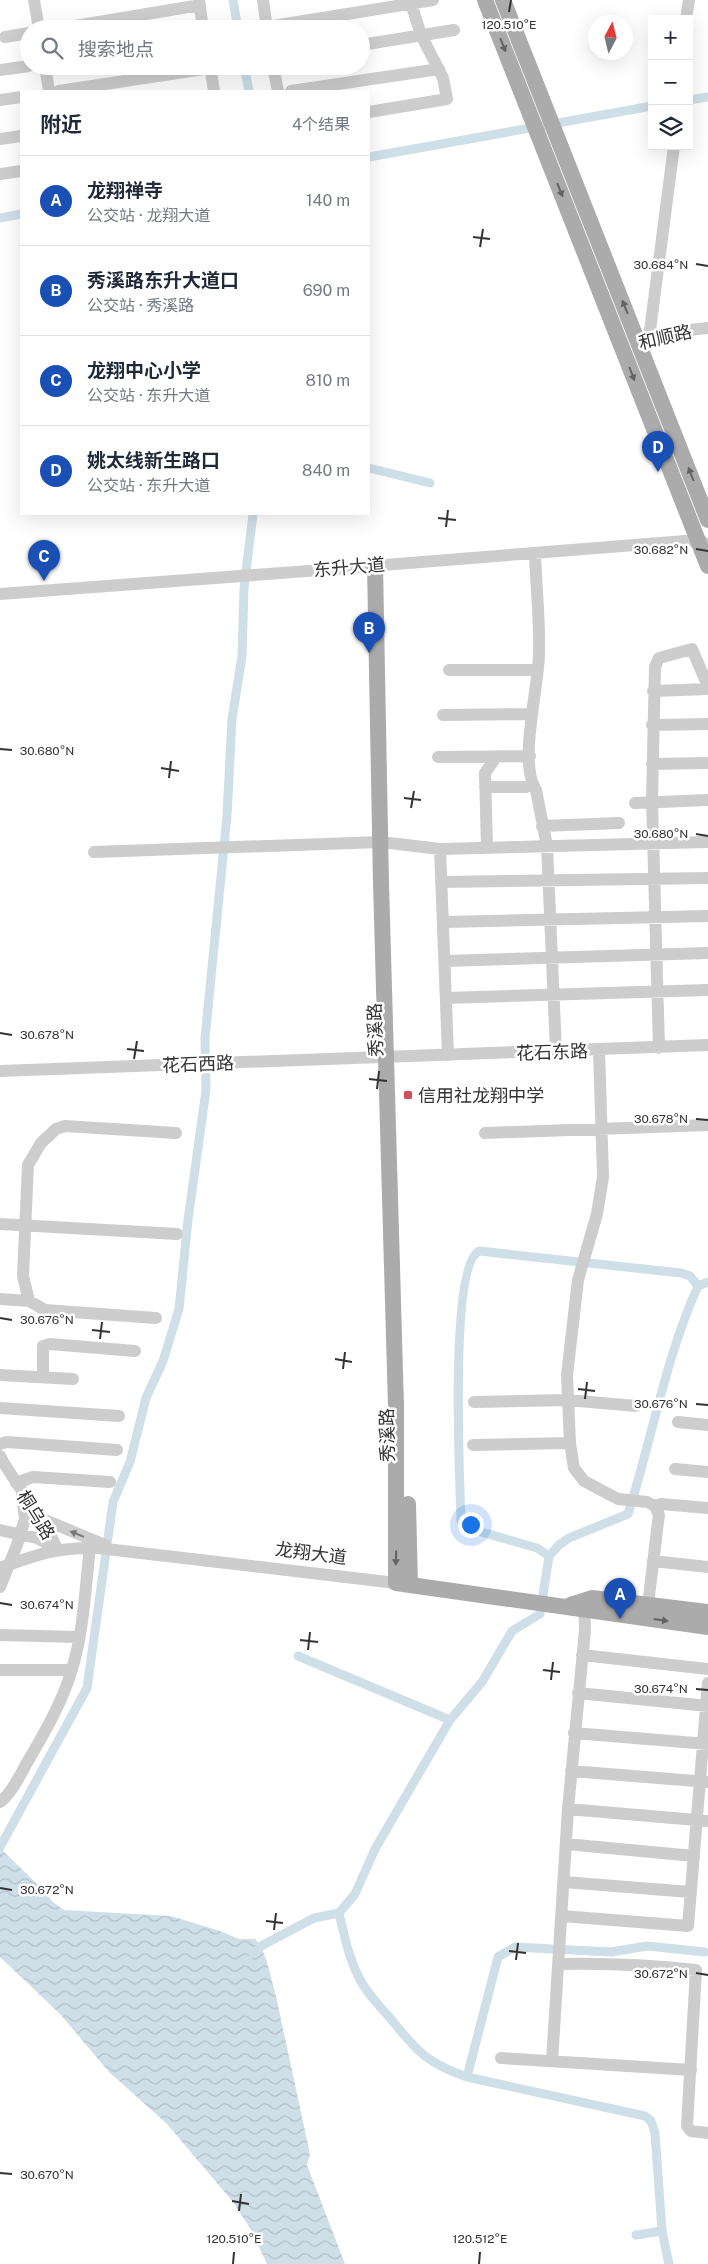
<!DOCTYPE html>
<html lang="zh">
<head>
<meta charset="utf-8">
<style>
  :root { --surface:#fff; --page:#f6f6f7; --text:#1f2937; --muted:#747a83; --line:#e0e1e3; --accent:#d14d5a }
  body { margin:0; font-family:"Public Sans","Noto Sans SC",sans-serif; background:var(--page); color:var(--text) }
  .controls { position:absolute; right:15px; top:15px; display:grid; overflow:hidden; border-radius:0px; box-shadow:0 5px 20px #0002 }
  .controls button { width:45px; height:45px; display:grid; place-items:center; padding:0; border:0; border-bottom:1px solid var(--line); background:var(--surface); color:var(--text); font:25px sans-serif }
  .compass { position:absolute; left:588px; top:15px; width:45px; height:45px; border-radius:50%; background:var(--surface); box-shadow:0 5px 20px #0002; rotate:7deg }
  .you { position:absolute; left:470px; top:1524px; width:18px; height:18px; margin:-12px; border:4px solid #fff; border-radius:50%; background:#1a73e8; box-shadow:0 0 0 8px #1a73e833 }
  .badge { display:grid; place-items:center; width:32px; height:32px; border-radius:50%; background:var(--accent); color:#fff; font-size:16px; font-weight:700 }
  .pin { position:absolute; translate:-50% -41px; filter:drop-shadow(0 1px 2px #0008) }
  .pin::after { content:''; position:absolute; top:26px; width:18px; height:15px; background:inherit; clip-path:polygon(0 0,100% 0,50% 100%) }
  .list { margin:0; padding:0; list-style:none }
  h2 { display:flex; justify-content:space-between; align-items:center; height:65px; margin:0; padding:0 20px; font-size:21px }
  h2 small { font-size:16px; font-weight:400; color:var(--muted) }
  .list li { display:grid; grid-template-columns:32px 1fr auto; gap:15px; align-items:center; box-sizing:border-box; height:90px; padding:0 20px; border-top:1px solid var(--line) }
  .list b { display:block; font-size:19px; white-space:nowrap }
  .list p { margin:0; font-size:16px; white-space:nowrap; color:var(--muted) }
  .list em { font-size:16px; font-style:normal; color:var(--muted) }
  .icon { flex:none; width:28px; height:28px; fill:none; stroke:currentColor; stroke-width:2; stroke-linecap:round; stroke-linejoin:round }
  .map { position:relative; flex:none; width:708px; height:2264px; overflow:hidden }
  .search { position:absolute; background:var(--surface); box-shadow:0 5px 20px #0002; left:20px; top:20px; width:350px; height:55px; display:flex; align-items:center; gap:12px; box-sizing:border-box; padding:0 18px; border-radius:28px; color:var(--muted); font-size:19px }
  .panel { position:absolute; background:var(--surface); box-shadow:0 5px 20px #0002; left:20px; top:90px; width:350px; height:425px; border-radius:0px }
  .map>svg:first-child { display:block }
  .water { fill:url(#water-waves) }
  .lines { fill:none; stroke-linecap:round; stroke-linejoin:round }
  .canal { stroke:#cfdfe8; stroke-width:9 }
  .minor { stroke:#cdcdcd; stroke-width:12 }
  .major { stroke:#ababab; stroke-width:16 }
  .oneway { fill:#636363 }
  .oneway2 { fill:#787878 }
  .ticks { fill:none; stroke:#333; stroke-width:2 }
  .poi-dot { fill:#d14d5a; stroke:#fff; stroke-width:2 }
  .labels { text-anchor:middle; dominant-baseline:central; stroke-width:5; stroke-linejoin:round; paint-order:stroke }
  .street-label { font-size:18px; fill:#333; stroke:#fff }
  .poi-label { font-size:18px; fill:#333; stroke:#fff; text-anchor:start }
  .ticks-label { font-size:12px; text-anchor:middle; fill:#333; stroke:#fff; stroke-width:5; stroke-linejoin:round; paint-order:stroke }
</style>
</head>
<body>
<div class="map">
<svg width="708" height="2264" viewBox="0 0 708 2264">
  <defs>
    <pattern id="water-waves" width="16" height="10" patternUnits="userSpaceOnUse" patternTransform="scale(1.25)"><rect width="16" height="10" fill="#cfdfe8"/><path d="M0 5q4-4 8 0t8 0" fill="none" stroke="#b2c0c7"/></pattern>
  </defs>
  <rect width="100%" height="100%" fill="#fff"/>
  <path class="water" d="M0 1848 37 1884 53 1902 64 1910 171 1916 220 1931 239 1939H255L261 1946 267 1962 276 1996 310 2154 307 2165 345 2264H267L251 2230 233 2202 167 2124 109 2072 60 2014 0 1957Z"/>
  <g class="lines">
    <path class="canal" d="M233 0 238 29
      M244 66 249 91
      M689 100 708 97
      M369 157 652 106
      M0 218 21 214
      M369 468 430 483
      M549 1556 537 1548 464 1527 461 1521C460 1483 449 1266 479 1251L681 1273 690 1276 698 1286
      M298 1656 450 1720
      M0 1847 87 1688 113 1502 130 1462 146 1398 163 1361 179 1309 188 1220 206 1090 205 1038 227 816 232 719 242 656 244 588 253 514
      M339 1913C345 1939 351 1970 368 1992 376 2003 386 2013 395 2024 419 2054 430 2064 467 2077L645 2116 651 2121 655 2133 662 2231 669 2264
      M253 1954 261 1946 314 1918 339 1913 355 1894 375 1849 450 1720 482 1682 512 1631 540 1614 549 1556 559 1545 569 1538 628 1514C652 1439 665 1359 698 1286L708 1282
      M467 2077 498 1957 515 1947 611 1952 647 1946 705 1952
      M636 2235 662 2231"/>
    <path class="minor" d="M34 0 39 29
      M199 0 203 29
      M263 0 267 29
      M686 19 689 0
      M267 27 433 0
      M57 29 200 5
      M5 37 29 33
      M361 45 454 30
      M45 66 49 91
      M210 66 214 91
      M273 66 278 91
      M0 70 29 66
      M59 91 210 68
      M291 91 439 69
      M0 100 21 97
      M369 112 447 99 443 78 421 35 410 0
      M0 139 21 136
      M0 174 21 171
      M649 338 674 146
      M644 340 671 332 708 328
      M535 553C536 586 540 620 539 653 539 686 518 763 536 790L547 846 556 1051
      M0 594C233 578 465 558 698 540L705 543
      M449 670H538
      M653 691 708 689
      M443 715 532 714
      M652 725 708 724
      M438 757 530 756
      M652 764 708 763
      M485 787H526L532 783
      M635 803 708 800
      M542 826 619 823
      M487 848 485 773 496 757
      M440 849 448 1055
      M94 852 381 842 440 849 708 842
      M441 882 708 878
      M443 922 708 916
      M445 961 708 953
      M446 998 708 990
      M659 1048 652 800 655 667 659 658 692 649 708 686
      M599 1050 603 1177 597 1214 578 1280 567 1375 570 1443 574 1468 584 1481 618 1499 647 1502 655 1506 659 1515 658 1522 648 1605
      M0 1071 708 1045
      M485 1133 708 1125
      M0 1224 177 1234
      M0 1299 29 1301
      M156 1318 45 1310 29 1301 23 1276 28 1165 41 1143 56 1129 65 1126 176 1133
      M0 1375 73 1379
      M43 1377V1346L50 1344 135 1351
      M474 1402 567 1400 636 1406
      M0 1408 119 1416
      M678 1422 708 1425
      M0 1444 7 1442 117 1450
      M473 1445 570 1443
      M0 1456C17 1488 44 1516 57 1549
      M675 1469 708 1472
      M16 1483 33 1477 110 1482
      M655 1506 661 1504 708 1508
      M40 1518 105 1545
      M0 1530 37 1538 57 1549
      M653 1561 708 1567
      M0 1568C38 1554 57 1547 98 1548L396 1583
      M0 1587 17 1545 25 1519 22 1495
      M0 1635 79 1637
      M582 1655 708 1669
      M0 1670H72
      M578 1693 708 1706
      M574 1733 708 1744
      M571 1771 708 1782
      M0 1802C12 1793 20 1775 28 1761 45 1732 63 1701 72 1669 84 1630 85 1588 90 1548
      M568 1809 708 1821
      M566 1844 694 1856
      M564 1882 690 1892
      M562 1916 688 1926 708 1683
      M559 1964C605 1963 650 1965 696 1970L687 2126 691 2131 708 2133
      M501 2058 691 2070
      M552 2061 568 1809 585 1630 584 1600"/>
    <path class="major" d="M485 0 708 566
      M503 0 708 520
      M375 565 381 884 396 1406V1583L708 1627
      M408 1504 410 1585
      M570 1605 592 1598 708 1612"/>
  </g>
  <defs><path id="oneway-solid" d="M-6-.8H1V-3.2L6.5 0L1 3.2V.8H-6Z" transform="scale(1.25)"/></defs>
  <g class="oneway">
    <use href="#oneway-solid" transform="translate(503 45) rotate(68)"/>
    <use href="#oneway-solid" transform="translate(560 190) rotate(68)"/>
    <use href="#oneway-solid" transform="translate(625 307) rotate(-112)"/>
    <use href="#oneway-solid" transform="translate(632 374) rotate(69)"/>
    <use href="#oneway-solid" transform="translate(691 474) rotate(-111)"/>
    <use href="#oneway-solid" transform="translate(396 1558) rotate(91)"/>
    <use href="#oneway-solid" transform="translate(661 1620) rotate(8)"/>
  </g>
  <use class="oneway2" href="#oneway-solid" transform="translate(77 1534) rotate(-158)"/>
  <path class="ticks" d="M509 12 511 0M473 237 490 239M480 247 483 229M696 264 708 266M438 518 456 520M446 527 448 510M696 549 708 551M0 749 12 750M161 768 179 771M169 778 171 761M404 798 421 800M411 808 414 791M696 834 708 836M0 1033 12 1035M127 1049 144 1051M134 1059 137 1041M369 1079 387 1081M377 1089 379 1071M696 1119 708 1120M0 1318 12 1320M92 1330 110 1332M100 1339 102 1322M335 1359 352 1362M343 1369 345 1352M578 1389 595 1391M585 1399 587 1382M696 1404 708 1405M0 1603 12 1605M300 1640 318 1642M308 1650 310 1632M543 1670 560 1672M551 1680 553 1662M696 1689 708 1690M0 1888 12 1890M266 1921 283 1923M274 1930 276 1913M509 1951 526 1953M516 1960 518 1943M696 1973 708 1975M0 2173 12 2174M232 2201 249 2204M239 2211 241 2194M233 2264 234 2252M479 2264 480 2252"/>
  <rect class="poi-dot" x="403" y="1090" width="10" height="10" rx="2.5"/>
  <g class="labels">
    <g class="street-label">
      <text transform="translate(665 337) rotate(-13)">和顺路</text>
      <text transform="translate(349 567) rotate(-5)">东升大道</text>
      <text transform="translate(375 1030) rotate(-92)">秀溪路</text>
      <text transform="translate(552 1052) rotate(-2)">花石东路</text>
      <text transform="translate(198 1064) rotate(-2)">花石西路</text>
      <text transform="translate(387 1435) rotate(-91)">秀溪路</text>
      <text transform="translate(36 1515) rotate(58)">桐乌路</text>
      <text transform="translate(311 1553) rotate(7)">龙翔大道</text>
    </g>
    <g class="poi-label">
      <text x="418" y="1095">信用社龙翔中学</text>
    </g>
  </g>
  <g class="ticks-label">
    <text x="509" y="29">120.510°E</text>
    <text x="661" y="269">30.684°N</text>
    <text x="661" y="554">30.682°N</text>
    <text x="47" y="755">30.680°N</text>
    <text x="661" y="838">30.680°N</text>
    <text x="47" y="1039">30.678°N</text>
    <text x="661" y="1123">30.678°N</text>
    <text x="47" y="1324">30.676°N</text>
    <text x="661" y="1408">30.676°N</text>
    <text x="47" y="1609">30.674°N</text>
    <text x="661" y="1693">30.674°N</text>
    <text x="47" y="1894">30.672°N</text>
    <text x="661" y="1978">30.672°N</text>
    <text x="47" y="2179">30.670°N</text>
    <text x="234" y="2243">120.510°E</text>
    <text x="480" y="2243">120.512°E</text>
  </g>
</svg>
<div class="controls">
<button>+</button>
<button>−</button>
<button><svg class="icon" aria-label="layers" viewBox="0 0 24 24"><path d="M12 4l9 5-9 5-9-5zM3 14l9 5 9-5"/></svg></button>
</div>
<svg class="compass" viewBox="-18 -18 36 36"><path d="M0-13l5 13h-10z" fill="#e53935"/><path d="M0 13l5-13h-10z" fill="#747a83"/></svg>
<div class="you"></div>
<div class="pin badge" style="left:620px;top:1619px;background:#1a4fb4">A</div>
<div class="pin badge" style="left:369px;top:653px;background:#1a4fb4">B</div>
<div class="pin badge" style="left:44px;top:581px;background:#1a4fb4">C</div>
<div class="pin badge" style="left:658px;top:472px;background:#1a4fb4">D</div>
<div class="search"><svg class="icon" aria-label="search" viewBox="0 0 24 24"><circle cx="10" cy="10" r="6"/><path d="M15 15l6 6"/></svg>搜索地点</div>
<section class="panel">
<h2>附近<small>4个结果</small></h2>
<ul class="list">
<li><span class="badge" style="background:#1a4fb4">A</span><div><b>龙翔禅寺</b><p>公交站 · 龙翔大道</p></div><em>140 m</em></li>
<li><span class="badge" style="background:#1a4fb4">B</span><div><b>秀溪路东升大道口</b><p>公交站 · 秀溪路</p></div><em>690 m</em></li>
<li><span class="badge" style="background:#1a4fb4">C</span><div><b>龙翔中心小学</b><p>公交站 · 东升大道</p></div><em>810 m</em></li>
<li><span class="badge" style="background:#1a4fb4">D</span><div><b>姚太线新生路口</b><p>公交站 · 东升大道</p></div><em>840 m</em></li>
</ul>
</section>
</div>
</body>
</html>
